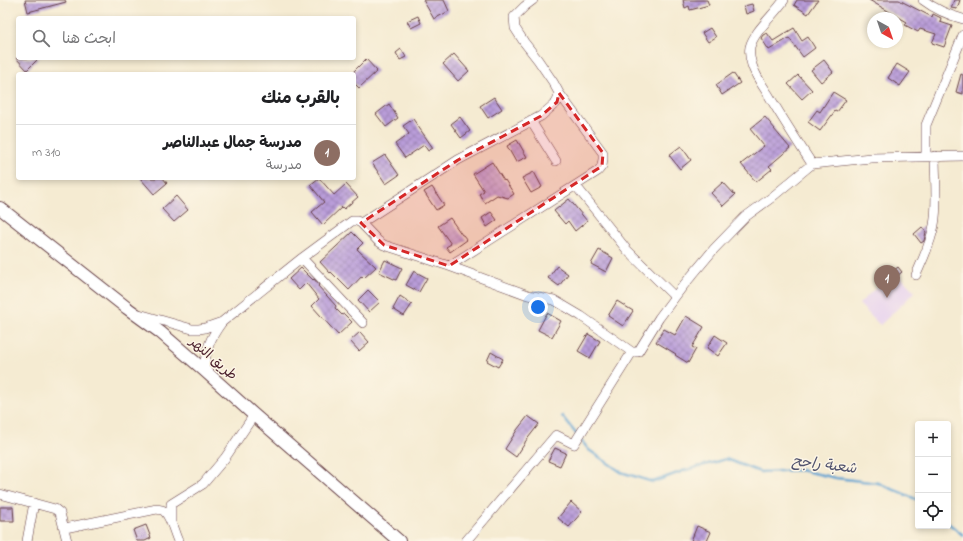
<!DOCTYPE html>
<html lang="ar">
<head>
<meta charset="utf-8">
<style>
  :root { --surface:#fff; --page:#f2f2f2; --text:#202124; --muted:#757577; --line:#e0e0e0; --accent:#111827 }
  body { margin:0; font-family:"Indie Flower","Playpen Sans Arabic",sans-serif; background:var(--page); color:var(--text); direction:rtl }
  .controls { position:absolute; right:12px; bottom:12px; display:grid; overflow:hidden; border-radius:4px; box-shadow:0 2px 6px #0003 }
  .controls button { width:36px; height:36px; display:grid; place-items:center; padding:0; border:0; border-bottom:1px solid var(--line); background:var(--surface); color:var(--text); font:20px sans-serif }
  .compass { position:absolute; left:867px; top:12px; width:36px; height:36px; border-radius:50%; background:var(--surface); box-shadow:0 2px 6px #0003; rotate:140deg }
  .you { position:absolute; left:538px; top:307px; width:14px; height:14px; margin:-10px; border:3px solid #fff; border-radius:50%; background:#1a73e8; box-shadow:0 0 0 6px #1a73e833 }
  .badge { display:grid; place-items:center; width:26px; height:26px; border-radius:50%; background:var(--accent); color:#fff; font-size:13px; font-weight:700 }
  .pin { position:absolute; translate:-50% -33px; filter:drop-shadow(0 1px 2px #0008) }
  .pin::after { content:''; position:absolute; top:21px; width:14px; height:12px; background:inherit; clip-path:polygon(0 0,100% 0,50% 100%) }
  .list { margin:0; padding:0; list-style:none }
  h2 { display:flex; justify-content:space-between; align-items:center; height:52px; margin:0; padding:0 16px; font-size:17px }
  h2 small { font-size:13px; font-weight:400; color:var(--muted) }
  .list li { display:grid; grid-template-columns:26px 1fr auto; gap:12px; align-items:center; box-sizing:border-box; height:56px; padding:0 16px; border-top:1px solid var(--line) }
  .list b { display:block; font-size:15px; white-space:nowrap }
  .list p { margin:0; font-size:13px; white-space:nowrap; color:var(--muted) }
  .list em { font-size:13px; font-style:normal; color:var(--muted) }
  .icon { flex:none; width:22px; height:22px; fill:none; stroke:currentColor; stroke-width:2; stroke-linecap:round; stroke-linejoin:round }
  .map { position:relative; flex:none; width:963px; height:541px; overflow:hidden; direction:ltr }
  .search { position:absolute; background:var(--surface); box-shadow:0 2px 6px #0003; left:16px; top:16px; width:340px; height:44px; display:flex; align-items:center; gap:10px; box-sizing:border-box; padding:0 14px; border-radius:4px; color:var(--muted); font-size:15px }
  .panel { position:absolute; background:var(--surface); box-shadow:0 2px 6px #0003; left:16px; top:72px; width:340px; height:108px; border-radius:4px; direction:rtl }
  .map>svg:first-child { display:block }
  .built { fill:#e7d2ef }
  .lines { fill:none; stroke-linecap:round; stroke-linejoin:round }
  .stream { stroke:#5ca2d2; stroke-width:2.5 }
  .building { fill:url(#building-cross-hatch) }
  .street-casing { stroke:#643e44; stroke-width:10 }
  .secondary-casing { stroke:#643e44; stroke-width:14 }
  .street { stroke:#fff; stroke-width:9 }
  .secondary { stroke:#fff; stroke-width:12 }
  .marked { fill:#d62828; fill-opacity:0.2; stroke:#d62828; stroke-width:3; stroke-dasharray:8 5; stroke-linejoin:round }
  .labels { text-anchor:middle; dominant-baseline:central; stroke-width:3; stroke-linejoin:round; paint-order:stroke }
  .street-label { font-size:14px; fill:#4a1f2b; stroke:#fcf5e5 }
  .water-label { font-size:15px; font-style:italic; fill:#51536e; stroke:#fcf5e5 }
</style>
</head>
<body>
<div class="map">
<svg width="963" height="541" viewBox="0 0 963 541">
  <defs>
    <pattern id="building-cross-hatch" width="8" height="8" patternUnits="userSpaceOnUse"><rect width="8" height="8" fill="#b99dd9"/><path d="M0 0l8 8M0 8l8-8" fill="none" stroke="#987fb0"/></pattern>
  </defs>
  <rect width="100%" height="100%" fill="#fcf5e5"/>
  <filter id="ink" filterUnits="userSpaceOnUse"><feTurbulence type="fractalNoise" baseFrequency=".025" numOctaves="2"/><feDisplacementMap in="SourceGraphic" scale="8" xChannelSelector="R" yChannelSelector="G"/><feConvolveMatrix kernelMatrix="1 2 1 2 8 2 1 2 1" color-interpolation-filters="sRGB"/></filter>
  <filter id="wash" filterUnits="userSpaceOnUse"><feTurbulence type="fractalNoise" baseFrequency=".012" numOctaves="4" result="noise"/><feDisplacementMap in="SourceGraphic" scale="16" xChannelSelector="R" yChannelSelector="G"/><feGaussianBlur stdDeviation="0.9" result="paint"/><feColorMatrix in="noise" values="0 0 0 0 0 0 0 0 0 0 0 0 0 0 0 0 0 1.4 0 .05"/><feComposite in="paint" operator="in"/></filter>
  <g filter="url(#wash)">
    <rect width="100%" height="100%" fill="#f5ebd2"/>
    <path class="built" d="M894 270 915 292 880 325 859 304Z"/>
    <g class="lines">
      <path class="stream" d="M562 416 577 435
        M580 439 589 450 621 472 653 482 683 471 726 459 760 472 800 470 836 478 878 483 918 500
        M948 523 963 535"/>
    </g>
    <g id="blocks">
      <path class="building" d="M25 0H65L66 2 28 12Z
        M423 0H444L449 11 434 19Z
        M683 0H707L709 5 690 10 689 6 685 8Z
        M797 0H818L808 14 794 5Z
        M869 0H899L932 17 933 14 941 18 940 22 952 26 944 47 932 43 936 34 920 29 918 32 905 25 907 22Z
        M954 0H960L957 9 951 8Z
        M752 4 754 11 746 14 744 6Z
        M418 16 421 23 411 28 407 21Z
        M710 28 716 37 708 42 702 33Z
        M794 28 802 41 808 37 815 48 803 57 789 38 769 50 761 38 763 35 767 33 773 41Z
        M401 49 406 57 400 60 396 53Z
        M454 54 469 71 458 81 443 64Z
        M16 58H39L27 70Z
        M366 59 377 71 359 88 354 83V71Z
        M824 60 833 72 821 82 811 70Z
        M897 64 910 72 900 86 888 78Z
        M733 73 740 83 722 95 716 85Z
        M961 74 963 75V94L956 92Z
        M798 75 812 90 802 99 788 84Z
        M833 92 846 100 837 112 835 111 820 131 808 122 817 110 820 112Z
        M494 97 502 109 488 118 480 106Z
        M389 104 398 118 386 127 376 114Z
        M460 117 470 131 461 138 451 124Z
        M765 117 775 129H774L790 148 769 166 772 169 756 182 741 164 764 146 750 129Z
        M413 119 433 148 428 151 424 145 405 158 395 144 409 134 403 126Z
        M517 140 527 157 516 162 507 146Z
        M681 146 691 160 680 169 669 155Z
        M385 155 399 175 386 184 372 163Z
        M492 162 504 181 505 180 514 194 508 198 497 195 485 203 479 194 484 191 473 174Z
        M534 172 542 187 531 193 522 178Z
        M140 178H163L167 183 154 194Z
        M319 178 334 195 346 184 358 197 344 209 342 207 323 225 312 212 324 202 310 185Z
        M723 182 735 195 723 206 711 193Z
        M432 187 444 205 436 210 424 192Z
        M176 196 188 210 174 222 162 209Z
        M569 199 587 221 575 231 568 221 565 224 554 211Z
        M491 212 497 220 487 227 482 218Z
        M450 218 462 235H463L467 240 450 252 446 247 451 244 438 226Z
        M922 227 926 232 924 241 921 243 914 234Z
        M352 232 363 243 357 249 376 267 364 278 362 276 349 290 331 272 330 273 320 262Z
        M599 250 613 258 606 272 591 264Z
        M385 260 402 268 396 280 379 272Z
        M557 266 568 274 559 286 548 278Z
        M898 267 902 272 881 289 877 284Z
        M301 268 313 280 314 279 319 285 318 286 336 306 335 308 342 315 344 314 352 322 338 335 312 306 319 299 306 283 299 290 289 279Z
        M414 271 427 278 419 292 406 285Z
        M368 290 380 302 369 312 358 300Z
        M400 296 412 304 404 316 393 309Z
        M617 301 633 311 623 326 608 316Z
        M547 313 561 321 552 337 538 330Z
        M686 316 704 327 692 347 696 349 688 363 675 355 676 354 656 342 664 329 675 335Z
        M360 332 369 342 359 351 350 341Z
        M588 334 600 341 590 358 578 351Z
        M715 335 727 343 718 356 707 348Z
        M491 352 503 359 498 367 487 361Z
        M528 416 539 424 525 442V443L516 457 505 449 517 430Z
        M555 448 566 453 560 466 548 461Z
        M571 502 582 512 569 527 558 518Z
        M0 507H13L14 521H0Z
        M146 525 151 538 145 541H137L133 530Z
        M697 526 711 532 707 541H691Z"/>
    </g>
  </g>
  <g filter="url(#ink)">
    <use href="#blocks" fill-opacity="0" stroke="#643e44" stroke-width="1"/>
    <g class="lines">
      <defs>
        <path id="street" d="M784 0C775 14 754 31 750 47 749 52 750 59 752 65 755 75 762 85 768 94 782 118 797 141 812 164
          M923 0C935 9 948 15 963 19
          M531 121 556 161
          M926 156V125L963 35
          M576 186 627 250 672 294
          M361 223 378 241 384 245 449 266 528 295 554 300 581 316 632 352H638L659 318 683 286 714 249 745 217 771 198 812 164 871 158 963 156
          M302 258 363 323
          M449 266 598 171 602 166 603 159V153L559 93
          M916 275C923 259 931 243 934 225 938 204 935 178 935 156
          M139 314 192 329H199L205 328 222 322
          M204 370C206 349 210 338 222 322L302 258 352 221H357L361 223 458 160 541 116 557 102 559 93 553 82 538 60 524 42 515 28 514 17 525 6 533 0
          M0 494 55 509 60 513 67 541
          M171 523V504L203 484 225 458 254 415
          M65 528 152 510C155 509 158 509 162 510 170 513 174 533 178 541
          M27 541 34 503
          M466 541 556 435 574 444 632 352"/>
        <path id="secondary" d="M0 208 127 308 160 332 204 370 254 415 399 541"/>
      </defs>
      <use href="#street" class="street-casing"/>
      <use href="#secondary" class="secondary-casing"/>
      <use href="#street" class="street"/>
      <use href="#secondary" class="secondary"/>
    </g>
  </g>
  <path class="marked" d="M559 93 603 153 602 166 449 266 384 245 361 223 458 160 541 116 557 102Z"/>
  <g class="labels">
    <g class="street-label">
      <text transform="translate(213 359) rotate(41)">طريق النهر</text>
    </g>
    <g class="water-label">
      <text transform="translate(824 465) rotate(7)">شعبة راجح</text>
    </g>
  </g>
</svg>
<div class="controls">
<button>+</button>
<button>−</button>
<button><svg class="icon" aria-label="locate" viewBox="0 0 24 24"><circle cx="12" cy="12" r="6"/><path d="M12 2v4M12 18v4M2 12h4M18 12h4"/></svg></button>
</div>
<svg class="compass" viewBox="-18 -18 36 36"><path d="M0-13l5 13h-10z" fill="#e53935"/><path d="M0 13l5-13h-10z" fill="#757577"/></svg>
<div class="you"></div>
<div class="pin badge" style="left:887px;top:298px;background:#8d6e63">1</div>
<div class="search"><svg class="icon" aria-label="search" viewBox="0 0 24 24"><circle cx="10" cy="10" r="6"/><path d="M15 15l6 6"/></svg>ابحث هنا</div>
<section class="panel">
<h2>بالقرب منك<small></small></h2>
<ul class="list">
<li><span class="badge" style="background:#8d6e63">1</span><div><b>مدرسة جمال عبدالناصر</b><p>مدرسة</p></div><em>310 m</em></li>
</ul>
</section>
</div>
</body>
</html>
